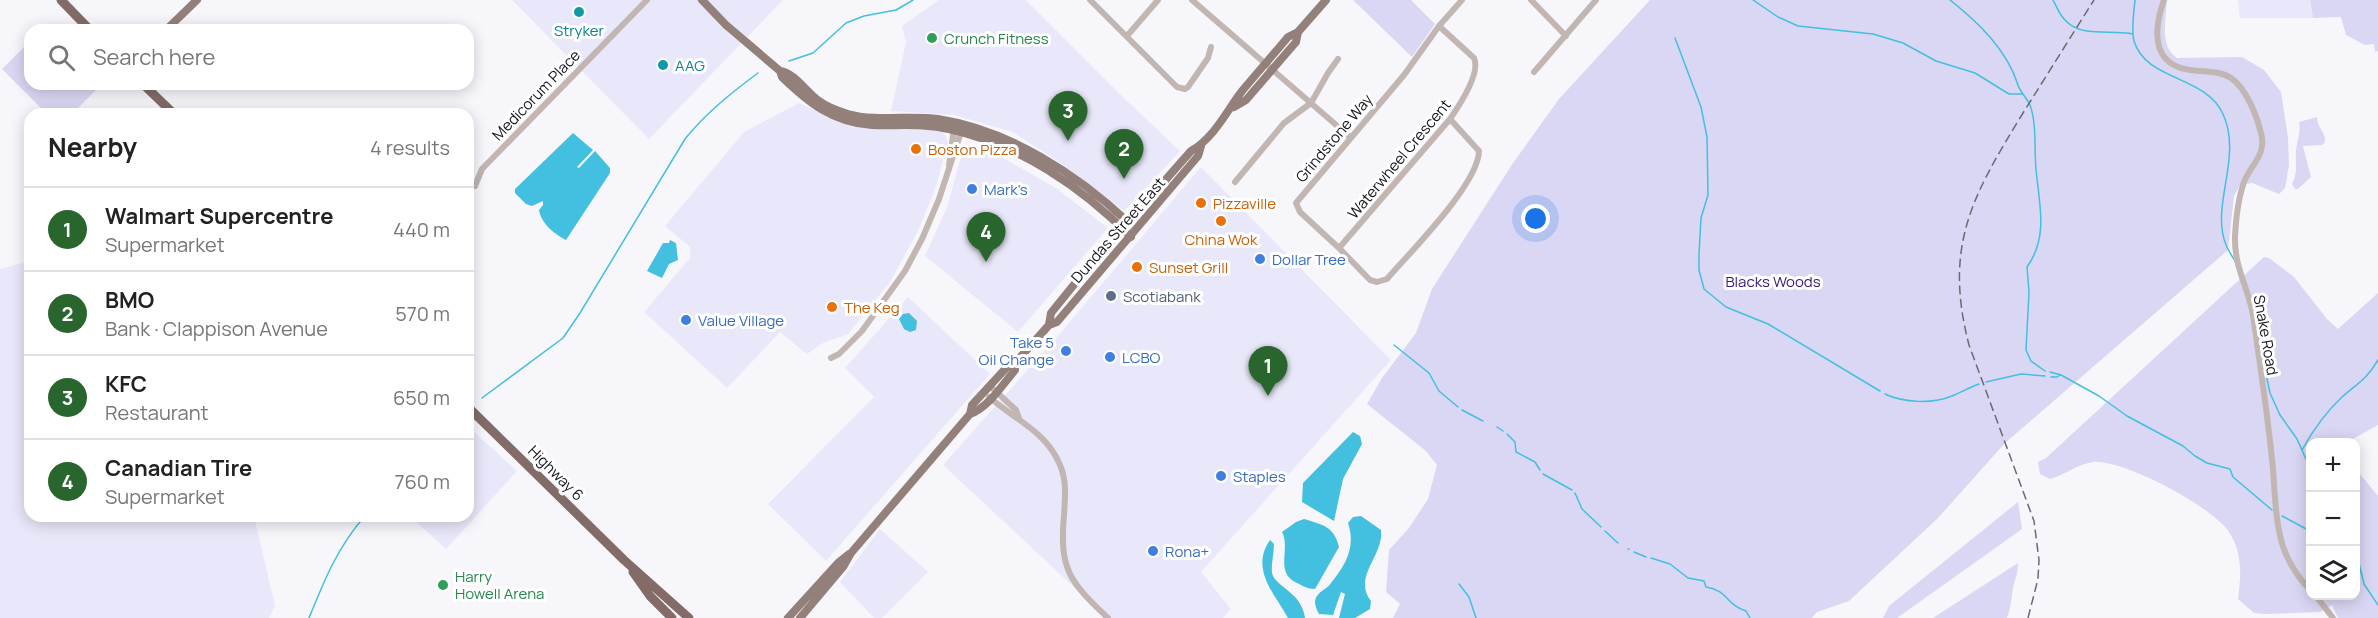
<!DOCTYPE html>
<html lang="en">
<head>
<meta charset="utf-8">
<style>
  :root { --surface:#fff; --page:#f6f6f6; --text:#222; --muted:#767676; --line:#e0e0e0; --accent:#28662e }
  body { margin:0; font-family:Manrope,sans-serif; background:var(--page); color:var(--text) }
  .controls { position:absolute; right:18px; bottom:18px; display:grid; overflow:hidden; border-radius:12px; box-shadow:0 3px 15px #0003 }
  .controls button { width:54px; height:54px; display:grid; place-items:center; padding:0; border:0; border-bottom:2px solid var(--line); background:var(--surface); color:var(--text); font:30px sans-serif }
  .you { position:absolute; left:1536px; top:219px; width:21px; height:21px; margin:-15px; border:4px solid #fff; border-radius:50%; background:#1a73e8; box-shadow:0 0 0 9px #1a73e833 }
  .badge { display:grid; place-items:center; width:39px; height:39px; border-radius:50%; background:var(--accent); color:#fff; font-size:20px; font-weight:700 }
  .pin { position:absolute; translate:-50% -50px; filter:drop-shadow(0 2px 3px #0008) }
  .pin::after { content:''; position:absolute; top:32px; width:21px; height:18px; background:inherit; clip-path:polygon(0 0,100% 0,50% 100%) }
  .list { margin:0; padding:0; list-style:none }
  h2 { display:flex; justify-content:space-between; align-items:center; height:78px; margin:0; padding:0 24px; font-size:26px }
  h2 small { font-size:20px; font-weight:400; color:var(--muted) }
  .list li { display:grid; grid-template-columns:39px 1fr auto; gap:18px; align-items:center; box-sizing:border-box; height:84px; padding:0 24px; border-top:2px solid var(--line) }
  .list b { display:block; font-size:22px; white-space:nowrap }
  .list p { margin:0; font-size:20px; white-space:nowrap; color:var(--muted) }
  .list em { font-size:20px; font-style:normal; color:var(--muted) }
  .icon { flex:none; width:33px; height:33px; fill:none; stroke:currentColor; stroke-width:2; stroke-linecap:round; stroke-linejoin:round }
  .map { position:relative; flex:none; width:2378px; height:618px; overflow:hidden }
  .search { position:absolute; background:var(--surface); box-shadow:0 3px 15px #0003; left:24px; top:24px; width:450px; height:66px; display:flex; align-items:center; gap:15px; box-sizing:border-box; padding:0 21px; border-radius:18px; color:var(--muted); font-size:22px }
  .panel { position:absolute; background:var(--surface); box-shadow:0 3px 15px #0003; left:24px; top:108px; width:450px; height:414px; border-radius:18px }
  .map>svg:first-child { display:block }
  .built { fill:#e9e8fa }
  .green { fill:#d9d7f3 }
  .water { fill:#43bfdf }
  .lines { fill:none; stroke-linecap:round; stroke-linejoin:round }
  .stream { stroke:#43bfdf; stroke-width:1.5 }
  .minor { stroke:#c2b6b3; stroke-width:6 }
  .major { stroke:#94807b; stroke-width:8 }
  .highway { stroke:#836c67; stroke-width:9 }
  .rail { stroke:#6b6a71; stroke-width:1.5; stroke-dasharray:9 4.5; stroke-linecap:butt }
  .culture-dot { fill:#0f9aa8; stroke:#fff; stroke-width:2 }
  .leisure-dot { fill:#2e9e5b; stroke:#fff; stroke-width:2 }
  .food-dot { fill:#e8710a; stroke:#fff; stroke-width:2 }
  .shop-dot { fill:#3f7fe0; stroke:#fff; stroke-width:2 }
  .service-dot { fill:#5c6f8a; stroke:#fff; stroke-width:2 }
  .labels { text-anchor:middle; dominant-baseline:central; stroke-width:6; stroke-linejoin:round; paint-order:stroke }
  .culture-label { font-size:15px; fill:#0d838f; stroke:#fff }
  .leisure-label { font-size:15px; fill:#27864d; stroke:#fff; text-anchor:start }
  .street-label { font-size:15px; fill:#16151d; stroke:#fff }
  .food-label { font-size:15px; fill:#c56008; stroke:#fff; text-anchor:start }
  .shop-label { font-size:15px; fill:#366cbe; stroke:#fff; text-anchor:start }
  .park-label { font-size:15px; fill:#361874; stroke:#fff }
  .service-label { font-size:15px; fill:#4e5e75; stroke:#fff; text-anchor:start }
</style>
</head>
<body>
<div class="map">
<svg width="2378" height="618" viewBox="0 0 2378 618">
  <rect width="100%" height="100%" fill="#f7f6fb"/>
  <path class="built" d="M512 0H783L649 139Z
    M939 0H1026L1125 99 1180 151 1124 211 1062 164 1013 132 954 115 891 111 906 42 902 26Z
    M2238 0H2310L2313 18H2240Z
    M799 103 844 123 943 131 948 141 936 187 918 231 890 282 848 334 823 343 807 354 780 332 727 388 644 312 690 258V247L665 226 744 132Z
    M965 143 1005 159 1056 188 1108 228 1018 332 925 256 947 207Z
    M1201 167 1391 360 1201 572 1231 609 1223 618H1107L943 465 1057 337Z
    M30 261V516H254L275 606 269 618H0V269Z
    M908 297 990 374 826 561 768 504 874 397 845 368Z
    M475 433 517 471 446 549 410 516H468V440Z
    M880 529 928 572 882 618H874L840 582Z"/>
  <path class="green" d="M1353 0H1411L1435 24 1412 57Z
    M1650 0H2167C2166 18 2159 47 2177 58L2242 57 2264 70 2281 92 2288 138 2289 165 2285 188 2279 194 2252 183 2240 185 2234 196 2228 250 2005 443 1938 518 1849 601 1817 612 1812 618H1393L1400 604 1386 592 1389 550 1409 528 1428 499 1437 465 1426 451 1367 404 1382 378 1416 333 1432 289 1513 163 1559 99Z
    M2310 0H2378V51L2375 52 2374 44 2365 45 2346 35 2341 17 2313 18Z
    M30 41V84H102L72 114H47L2 69Z
    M2317 117C2317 128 2326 132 2325 142L2322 145 2303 146 2311 177 2298 189H2295L2292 184C2298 173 2295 164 2296 151 2297 140 2301 133 2299 122Z
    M2264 257 2269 258 2294 277 2327 319 2338 329 2378 293V425L2351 440V442H2310V596H2356V463L2360 474 2378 496V618H2338L2332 605 2320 612 2267 614 2254 613 2238 599C2241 575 2243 554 2229 532 2213 507 2123 459 2093 462 2077 464 2065 475 2050 479L2040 474 2038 462 2046 458Z
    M2018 502 2022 529 1897 618H1883L1889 606Z
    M2018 563C2018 573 2015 579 2013 588 2011 599 2011 608 2007 618H1933Z"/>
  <path class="water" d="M573 133 593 150 577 167 579 168 595 151 610 168V173L566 240C554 234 541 223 539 210L543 205V201L532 206 526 204 515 193V189Z
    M670 240 676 243 678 260 669 264 662 278 647 271 663 243H669Z
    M909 313 917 321 916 330 910 332 904 329 899 319 903 314Z
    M1353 432 1360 436 1362 444 1343 479 1334 521 1302 502 1303 483Z
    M1361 516 1381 530C1384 556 1352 577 1371 601L1370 609 1355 618H1339L1345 594 1341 592 1333 615 1319 614C1316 608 1313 602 1317 596 1320 591 1328 588 1331 583 1346 564 1356 547 1348 523L1353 517Z
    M1304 519C1323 525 1334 526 1339 547L1315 589C1308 589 1303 586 1297 583 1274 573 1291 549 1282 532L1296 522Z
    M1270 540 1274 544C1274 553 1271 564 1272 573 1275 587 1302 592 1305 618H1288C1274 593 1250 569 1270 540Z"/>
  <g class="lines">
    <path class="stream" d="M1753 0 1778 17 1798 26 1873 34 1903 43 1936 61 1975 73 2009 94H2022
      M1950 0C1979 23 2007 50 2018 85 2020 92 2027 98 2030 105 2037 124 2034 149 2036 169 2039 204 2049 236 2027 267L2029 292 2026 350 2031 361 2045 371
      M2053 0C2057 7 2060 16 2066 21 2082 38 2112 29 2133 34
      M2135 0C2134 12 2131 29 2134 41 2146 81 2205 75 2223 114 2243 158 2210 205 2226 245 2228 250 2232 256 2235 261
      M1675 38 1701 107 1707 137 1708 195 1701 218 1699 254V270L1704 289 1726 307 1768 324 1880 391
      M789 61 813 53 846 23 864 16 896 10 913 0
      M1394 345 1429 373 1439 391 1458 407
      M2261 351 2270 393 2280 415 2297 439 2310 468
      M2050 372 2061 375 2099 396 2127 416 2183 446 2195 456 2207 463 2230 469 2233 477 2272 510
      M2051 377H2057L2060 375
      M1986 382 2021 374 2045 376
      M1885 394C1904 403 1933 404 1952 396 1962 392 1970 387 1979 384
      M482 398 563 338 580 313 685 139C706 113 731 93 758 73
      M1462 410 1483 421
      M1497 427 1503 431
      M1507 434 1515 442 1516 452 1535 462 1540 470
      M2302 450C2313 430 2325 413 2342 397 2358 383 2367 379 2378 360
      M1543 474 1572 490
      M1575 493 1582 509 1601 527
      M2282 516 2310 531
      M1605 531 1618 543
      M1628 549H1629
      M2356 551 2364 584 2378 605
      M1634 552 1646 557
      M1651 558 1670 564 1688 578 1704 581 1706 587C1728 590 1726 605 1746 611L1750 618
      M2356 568 2362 574
      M1459 584 1469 597 1476 618
      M309 618C324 581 338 546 365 516"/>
    <path class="minor" d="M1090 0 1177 87 1185 89 1188 87 1208 58 1211 47
      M1192 0 1350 137
      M1531 0 1566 36
      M2164 0C2156 22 2150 56 2178 67 2195 74 2216 68 2231 78 2246 88 2257 116 2261 133 2267 155 2251 164 2244 182 2238 199 2236 218 2235 236 2234 268 2248 286 2253 315 2260 363 2267 411 2272 459 2275 484 2274 511 2280 535 2284 556 2295 574 2310 590
      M1127 36 1158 0
      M1534 72 1596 0
      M1450 119 1479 151C1478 185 1410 252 1387 279L1377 282 1370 280 1339 248 1300 212 1296 203 1404 75 1439 26 1462 0
      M949 166 954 128
      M1235 182 1284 123 1311 103 1328 73 1338 59
      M475 186 482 169 647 0
      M1339 248 1450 119C1459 106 1481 73 1474 58L1439 26
      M831 358 839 354 862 331 905 271 922 239 939 199 962 129
      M990 386 1016 410 1019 418
      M989 397C1014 419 1047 432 1060 465 1067 481 1065 498 1064 515 1059 570 1070 582 1108 618
      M2316 596 2333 618"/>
    <path class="major" d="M702 0 726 25 780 71 782 77C808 102 833 123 872 125 898 126 923 123 949 129 1018 144 1082 187 1131 237
      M166 30 197 0
      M780 71C795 73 806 92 819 101 827 107 838 111 848 114 877 122 908 115 938 119 1009 130 1077 174 1128 222
      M1234 107 1246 100 1296 42 1298 32
      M1049 325 1057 322 1198 156 1201 146
      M970 414C988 408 1003 384 1015 370V363
      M788 618 839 562 849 554
      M800 618 843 567 851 553 970 414 972 405 1008 366 1015 363 1049 325 1051 313 1085 271 1191 151C1214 138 1226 112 1242 91 1257 73 1273 55 1288 37L1298 32 1326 0"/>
    <path class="highway" d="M61 0 90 30
      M140 84 145 86 174 114
      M468 407 624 560 689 618
      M633 572 650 596 672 618"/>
    <path class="rail" d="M2028 618 2038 579 2039 560 2034 521 1969 345C1943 245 1973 195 2023 113 2047 75 2070 38 2094 0"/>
  </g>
  <g class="culture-dot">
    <circle cx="579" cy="12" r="6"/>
    <circle cx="663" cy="65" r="6"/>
  </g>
  <g class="leisure-dot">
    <circle cx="932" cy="38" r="6"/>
    <circle cx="443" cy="585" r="6"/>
  </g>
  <g class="food-dot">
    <circle cx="916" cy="149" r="6"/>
    <circle cx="1201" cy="203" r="6"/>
    <circle cx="1221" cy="221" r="6"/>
    <circle cx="1137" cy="267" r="6"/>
    <circle cx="832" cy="307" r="6"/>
  </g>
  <g class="shop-dot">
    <circle cx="972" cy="189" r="6"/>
    <circle cx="1260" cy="259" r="6"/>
    <circle cx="686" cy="320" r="6"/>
    <circle cx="1066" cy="351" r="6"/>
    <circle cx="1110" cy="357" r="6"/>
    <circle cx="1221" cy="476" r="6"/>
    <circle cx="1153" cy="551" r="6"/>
  </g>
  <circle class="service-dot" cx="1111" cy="296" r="6"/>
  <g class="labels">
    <g class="culture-label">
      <text x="579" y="30">Stryker</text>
      <text x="675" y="65" text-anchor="start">AAG</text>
    </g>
    <g class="leisure-label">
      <text x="944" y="38">Crunch Fitness</text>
      <text x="455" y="576">Harry<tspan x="455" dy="17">Howell Arena</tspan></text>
    </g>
    <g class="street-label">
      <text transform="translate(536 95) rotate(-46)">Medicorum Place</text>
      <text transform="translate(1334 138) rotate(-50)">Grindstone Way</text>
      <text transform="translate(1399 159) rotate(-50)">Waterwheel Crescent</text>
      <text transform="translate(1118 230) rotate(-49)">Dundas Street East</text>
      <text transform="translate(2266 335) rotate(80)">Snake Road</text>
      <text transform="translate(556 473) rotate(45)">Highway 6</text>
    </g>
    <g class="food-label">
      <text x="928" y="149">Boston Pizza</text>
      <text x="1213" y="203">Pizzaville</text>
      <text x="1221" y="239" text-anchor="middle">China Wok</text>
      <text x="1149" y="267">Sunset Grill</text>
      <text x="844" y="307">The Keg</text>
    </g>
    <g class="shop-label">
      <text x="984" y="189">Mark's</text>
      <text x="1272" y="259">Dollar Tree</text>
      <text x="698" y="320">Value Village</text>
      <text x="1054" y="342" text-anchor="end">Take 5<tspan x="1054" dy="17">Oil Change</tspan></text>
      <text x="1122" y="357">LCBO</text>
      <text x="1233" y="476">Staples</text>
      <text x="1165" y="551">Rona+</text>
    </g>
    <g class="park-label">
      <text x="1773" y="281">Blacks Woods</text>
    </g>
    <g class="service-label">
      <text x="1123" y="296">Scotiabank</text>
    </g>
  </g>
</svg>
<div class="controls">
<button>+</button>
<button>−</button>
<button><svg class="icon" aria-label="layers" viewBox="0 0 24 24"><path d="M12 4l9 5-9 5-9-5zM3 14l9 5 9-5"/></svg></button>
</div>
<div class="you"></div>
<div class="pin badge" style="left:1268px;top:396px">1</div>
<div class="pin badge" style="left:1124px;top:179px">2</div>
<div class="pin badge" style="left:1068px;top:141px">3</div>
<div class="pin badge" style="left:986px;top:262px">4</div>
<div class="search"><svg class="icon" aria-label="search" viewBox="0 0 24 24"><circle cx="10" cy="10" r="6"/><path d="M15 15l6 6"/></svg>Search here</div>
<section class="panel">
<h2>Nearby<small>4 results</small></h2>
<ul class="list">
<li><span class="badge">1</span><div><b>Walmart Supercentre</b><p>Supermarket</p></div><em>440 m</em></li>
<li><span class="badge">2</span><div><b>BMO</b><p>Bank · Clappison Avenue</p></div><em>570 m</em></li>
<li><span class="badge">3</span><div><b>KFC</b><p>Restaurant</p></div><em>650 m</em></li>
<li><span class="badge">4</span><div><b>Canadian Tire</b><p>Supermarket</p></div><em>760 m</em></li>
</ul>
</section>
</div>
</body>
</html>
